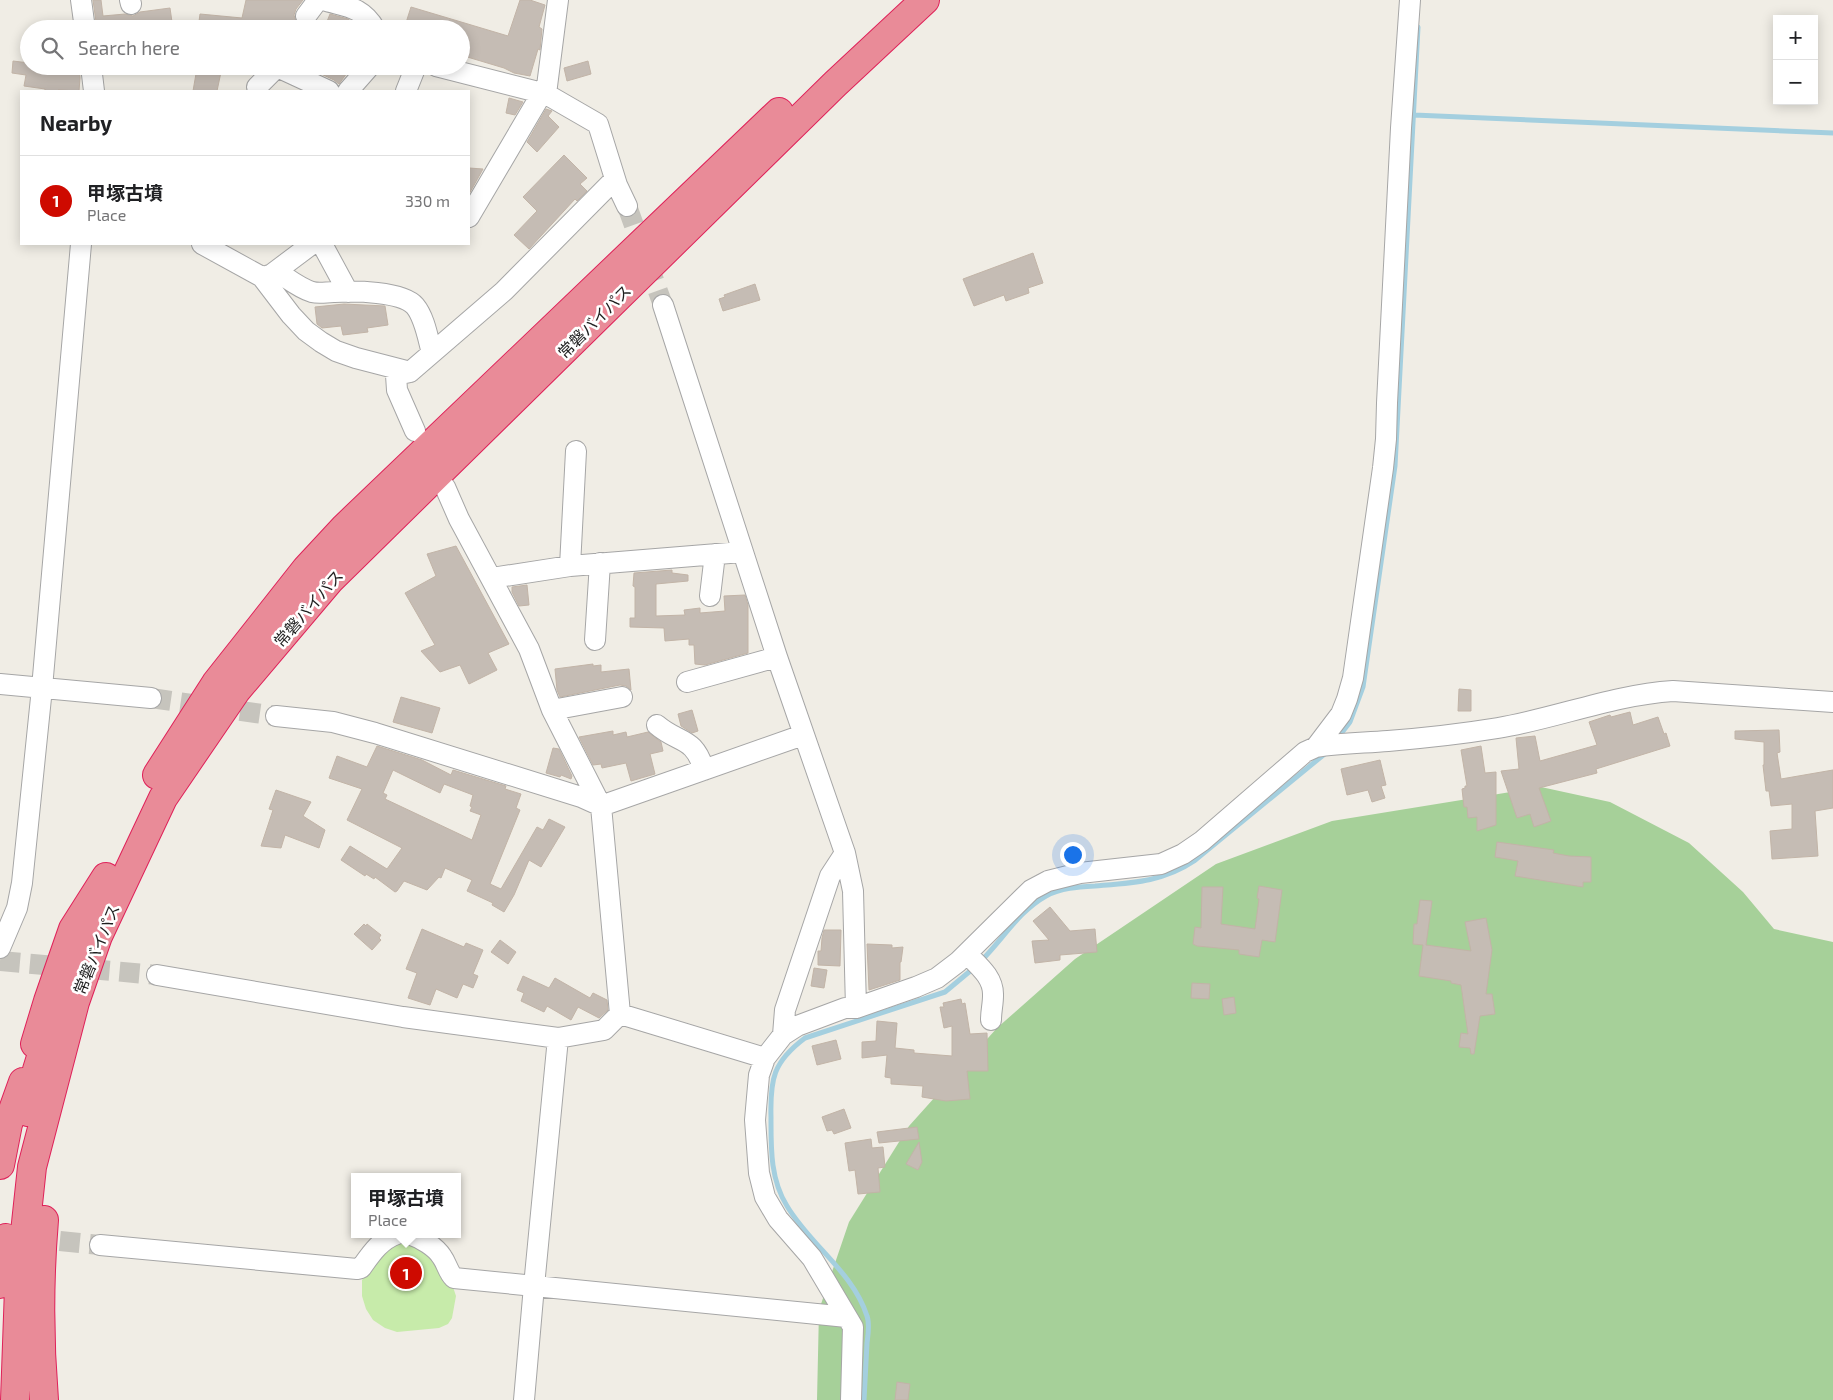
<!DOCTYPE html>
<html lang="en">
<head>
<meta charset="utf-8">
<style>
  :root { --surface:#fff; --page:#f6f6f6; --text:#202124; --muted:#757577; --line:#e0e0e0; --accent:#ce0a00 }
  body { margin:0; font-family:"Exo 2","Noto Sans JP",sans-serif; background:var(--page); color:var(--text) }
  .controls { position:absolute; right:15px; top:15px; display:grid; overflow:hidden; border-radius:0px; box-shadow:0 2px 12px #0003 }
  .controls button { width:45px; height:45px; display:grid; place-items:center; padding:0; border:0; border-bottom:1px solid var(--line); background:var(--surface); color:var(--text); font:25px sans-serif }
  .you { position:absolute; left:1072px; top:854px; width:18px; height:18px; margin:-12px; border:4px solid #fff; border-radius:50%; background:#1a73e8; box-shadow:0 0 0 8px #1a73e833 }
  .badge { display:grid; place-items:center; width:32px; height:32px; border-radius:50%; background:var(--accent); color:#fff; font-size:16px; font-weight:700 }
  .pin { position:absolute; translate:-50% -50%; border:2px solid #fff; box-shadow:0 1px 5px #0006 }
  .popup { position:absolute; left:351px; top:1173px; width:110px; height:65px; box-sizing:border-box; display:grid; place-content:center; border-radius:0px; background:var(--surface); filter:drop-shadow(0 1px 4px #0005); font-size:16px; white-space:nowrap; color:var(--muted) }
  .popup b { font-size:19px; color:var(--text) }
  .popup::after { content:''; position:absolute; left:50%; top:100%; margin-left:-10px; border:10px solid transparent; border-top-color:var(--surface) }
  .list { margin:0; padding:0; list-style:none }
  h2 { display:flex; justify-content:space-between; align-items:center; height:65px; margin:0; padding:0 20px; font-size:21px }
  h2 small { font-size:16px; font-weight:400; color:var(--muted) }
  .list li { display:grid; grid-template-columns:32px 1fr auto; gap:15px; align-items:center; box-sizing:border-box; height:90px; padding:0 20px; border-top:1px solid var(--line) }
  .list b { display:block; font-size:19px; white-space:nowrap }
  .list p { margin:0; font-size:16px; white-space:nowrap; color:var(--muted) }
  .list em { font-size:16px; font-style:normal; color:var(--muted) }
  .icon { flex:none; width:28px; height:28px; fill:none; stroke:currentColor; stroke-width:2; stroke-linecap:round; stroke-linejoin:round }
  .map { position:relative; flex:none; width:1833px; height:1400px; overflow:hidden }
  .search { position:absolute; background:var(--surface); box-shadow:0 2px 12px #0003; left:20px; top:20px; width:450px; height:55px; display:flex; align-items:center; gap:12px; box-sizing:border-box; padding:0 18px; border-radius:28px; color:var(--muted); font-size:19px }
  .panel { position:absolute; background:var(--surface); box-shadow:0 2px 12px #0003; left:20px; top:90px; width:450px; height:155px; border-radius:0px }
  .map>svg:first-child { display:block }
  .grass { fill:#c7ebaa }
  .forest { fill:#a6d099 }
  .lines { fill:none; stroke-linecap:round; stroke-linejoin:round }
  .stream { stroke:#a4cfdf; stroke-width:5 }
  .building { fill:#c5bcb4; stroke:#c2b4a7; fill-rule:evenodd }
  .minor-tunnel { stroke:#c6c4bd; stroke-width:20; stroke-dasharray:20 10; stroke-linecap:butt }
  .minor-casing { stroke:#a6a6a6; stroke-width:22 }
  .highway-casing { stroke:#df2159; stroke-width:30 }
  .minor { stroke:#fff; stroke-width:20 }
  .highway { stroke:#e98b98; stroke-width:28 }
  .labels { text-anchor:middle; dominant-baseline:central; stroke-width:5; stroke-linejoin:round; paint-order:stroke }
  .street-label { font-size:16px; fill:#1f1f1f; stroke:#fff }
</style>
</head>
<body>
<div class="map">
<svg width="1833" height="1400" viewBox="0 0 1833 1400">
  <rect width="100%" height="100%" fill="#f0ede5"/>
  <path class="grass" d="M403 1238 428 1250 453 1287 456 1296 452 1318 448 1324 439 1328 397 1332 385 1328 373 1320 366 1309 362 1296V1280L374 1265 378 1256Z"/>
  <path class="forest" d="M1541 787 1610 802 1689 843 1743 892 1774 929 1833 942V1400H817L819 1310 849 1222 909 1126 997 1028 1075 959 1216 864 1332 821Z"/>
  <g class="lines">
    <path class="stream" d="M1414 115 1833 133
      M1337 739 1350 722 1363 687 1395 466 1418 27
      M981 961C1003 939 1019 911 1046 896 1061 888 1078 887 1095 886 1131 883 1163 882 1194 861L1327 752
      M864 1400C865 1381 866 1362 867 1343 868 1335 870 1324 867 1316 853 1272 810 1245 787 1206 770 1179 771 1147 771 1117 770 1079 773 1062 805 1038L945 992 975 967"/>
  </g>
  <path class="building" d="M93 0H101L103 16 125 14 133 16 140 12 170 8 173 29H97Z
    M246 0H303L296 9 294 15 296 22 292 29H198L200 14 242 18Z
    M520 0H530L545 5 539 27 542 29 540 50 538 49 530 76 514 73 504 68 464 56 465 54 461 53V29H404L411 7 508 36Z
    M330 14 348 19 361 29H324Z
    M13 61 29 63V66H79L80 78 79 91 58 90V91H45V89L24 86 26 75 12 73Z
    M588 61 591 74 567 81 564 68Z
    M304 66H352L339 84 334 80Z
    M197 68 221 72 217 91H193Z
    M509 98 523 102 515 115 506 113Z
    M546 109 552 111 548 116 559 127 537 152 527 142Z
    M564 155 587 178 580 184 587 191 577 201 575 199 529 249 514 235 537 211 523 197Z
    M469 168 483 169 469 194Z
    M1033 253 1043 283 1028 288 1029 293 1006 301 1004 295 974 306 963 279Z
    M755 284 760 300 723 311 719 299 725 297 724 295Z
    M344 304 385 306 388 325 367 328 368 332 343 335 341 326 322 328 317 324 315 307Z
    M456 546 509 644 488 653 497 670 469 684 460 665 440 672 421 651 435 645 405 593 436 576 427 554Z
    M672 570V573L688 575V581L656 584V616L685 615 684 610 700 608V613L725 611 724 596 745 595 748 605V653L705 665 695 664 694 645H689V639L665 641 664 628 630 627V618H635V587L633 586 634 573Z
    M527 585 529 605 519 606 512 592V587Z
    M593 664V666L601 665V672L629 669 631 690 626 686 620 685 560 697 557 690 555 669Z
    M1459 689 1471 690V711H1458Z
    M401 697 440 708 432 733 393 722Z
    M692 710 698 731 692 733 681 726 678 714Z
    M1630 712 1633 725 1658 717 1664 734 1666 733 1670 746 1596 769 1597 773 1539 788 1551 821 1534 827 1530 814 1517 818 1501 771 1519 769 1516 738 1535 736 1540 761 1597 745 1589 722 1610 715 1611 717Z
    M1779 730 1780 752 1777 753 1781 779 1833 770V808L1815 811 1818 856 1772 859 1770 831 1792 829V804L1771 806 1769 791H1766L1763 765H1764V742L1735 739V731Z
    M613 731V735L626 732 627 737 648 732 661 742 663 751 650 754 655 774 631 781 626 763 602 768 601 764 593 765 579 737Z
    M377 746 422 760 451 775 453 770 506 786 505 789 521 794 516 808 520 810 490 884 501 889 537 827 543 830 549 819 565 827 541 867 529 860 514 895 504 912 492 905 493 903 467 891 472 880 445 868 441 878 439 877 427 890 404 881 397 891 395 892 375 877 374 879 366 874 365 876 341 860 350 846 387 869 402 848 347 820 362 789 329 778 337 756 367 767ZM393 770 440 793 444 784 473 795 470 806 472 807 470 811 481 815 472 840 385 799 387 795 383 793Z
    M1481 746 1485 773 1496 772V825L1477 831V817L1468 818 1467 807H1464L1462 789 1465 788V786H1467L1461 750Z
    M553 748 559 749 572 776 571 779 561 775 560 777 546 773Z
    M1380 760 1386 785 1381 786 1385 798 1372 802 1368 790 1347 795 1341 769Z
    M276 790 311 802 303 816 325 830 319 848 285 835 281 848 261 846 273 810 269 809Z
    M1497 842 1554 850 1553 853 1569 856 1591 857V882H1583V887L1515 876 1518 861 1495 857Z
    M1259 886 1282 890 1275 942 1262 940 1259 957 1239 954V950L1197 946 1193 944 1195 927 1201 928 1202 887H1223L1221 924 1255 929 1259 899 1257 898Z
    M1420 900 1432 901 1426 945 1471 951 1465 922 1486 918 1492 950 1486 994H1492L1495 1014 1480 1016 1474 1054H1471L1470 1048 1459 1047 1461 1033 1468 1034 1461 985 1451 983V981L1419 976 1423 945 1413 944 1414 924H1417Z
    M1050 907 1070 931 1095 929 1097 952 1060 955V960L1035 963 1032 941 1049 940 1033 921Z
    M364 924 366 926 367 924 381 935 379 938 381 940 372 950 354 934Z
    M422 929 464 947 466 943 483 950 473 974 478 976 473 988 463 984 457 998 436 989 430 1005 408 998 417 973 406 969Z
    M824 930H841L840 966 818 965V951H821L822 938Z
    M500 940 516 952 508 964 491 952Z
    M867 944 892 945V948L903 947 901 962H900V980L869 990Z
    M814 968 827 970 824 988 811 986Z
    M523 976 549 988 555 978 590 998 593 993 607 1000 608 1010 599 1018 578 1007 571 1020 547 1006 544 1012 521 1001 524 993 517 990Z
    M1192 983 1210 984 1209 999 1191 998Z
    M1234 997 1236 1013 1224 1015 1222 999Z
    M961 999 962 1004 965 1003 970 1034 987 1033 988 1071H967L970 1099 946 1101 922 1097 923 1086 891 1084V1078L885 1077 887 1055 862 1058V1042L876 1041 877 1021 897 1023 895 1048 914 1050V1053L952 1056V1026L944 1028 940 1007H944L943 1003Z
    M836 1040 841 1059 817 1065 812 1046Z
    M844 1109 851 1128 834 1134 832 1130 827 1131 822 1117Z
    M917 1127 919 1139 879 1143 877 1132Z
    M871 1139 872 1148 883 1147 885 1167 878 1168 880 1192 858 1194 855 1170 849 1171 845 1143Z
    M919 1142 922 1162 918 1170 906 1164Z
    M897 1382 910 1384 908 1400H895Z"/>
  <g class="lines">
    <path class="minor-tunnel" d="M627 206 663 305
      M151 698 276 716
      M0 961 157 975
      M30 1238 100 1245"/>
    <defs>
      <path id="minor" d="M81 0 85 29
        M130 0 131 4
        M323 0C346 7 362 6 375 29
        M558 0 546 94 598 124 617 185 627 206
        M306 16 318 0
        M91 66 94 91
        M275 66 329 91
        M436 66 546 94
        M257 87 277 67
        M348 91 370 66
        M406 91 416 66
        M469 217 542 93
        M202 244 262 277 291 315 306 331 321 342 336 351 356 358 410 372
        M322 244 348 292
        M276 271C287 278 299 288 312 292 320 294 326 292 334 292 354 291 402 291 415 306 425 318 428 339 432 353
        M264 277 272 274 312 244
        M663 305 777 657 845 853 830 876 785 1010 783 1035
        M415 431 397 390 396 375 410 372 504 291 615 179
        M445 487 459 519 529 649 552 710 601 806 620 1014
        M570 566 576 451
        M492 578 570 566 742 552
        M710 596 715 554
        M595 640 600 563
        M687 682 777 657
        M0 684 151 698
        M552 710 622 697
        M276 716 333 722 375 733 581 797 601 806 803 735
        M657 725C679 744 694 736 704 770
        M1316 747 1341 714 1347 699 1353 678 1383 468 1386 439 1387 403 1401 128 1410 0
        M845 853 853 891 856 1008
        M0 948 17 908 22 883 42 688 81 244
        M967 954C979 966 994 978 993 996 993 1004 991 1011 991 1020
        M157 975 403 1017 558 1038 604 1030 620 1014 765 1058
        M409 1234C421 1238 436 1247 442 1257 447 1264 448 1272 454 1278L847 1317
        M100 1245 357 1269 361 1268C371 1254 380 1240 397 1234
        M524 1400 534 1286 558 1038
        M851 1400 853 1327 812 1258 778 1219 765 1197 759 1173 755 1120 759 1075 765 1058 783 1035 797 1026 845 1008H856L916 987 937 978 958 962 1031 890 1048 881 1080 873 1161 864 1183 854 1202 841 1305 752 1316 747C1339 743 1364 743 1388 741 1425 738 1461 734 1498 728 1557 718 1613 695 1673 691L1833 702"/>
      <path id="highway" d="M157 775 216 683 306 569 345 527 779 112
        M35 1044 48 1001 73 929 106 877
        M28 1112 37 1070 50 1028
        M0 1165 8 1124 23 1082
        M44 1220C39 1280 39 1340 44 1400
        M0 1284 6 1238
        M15 1400 19 1288 32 1167 75 1002 98 936 163 798 236 691 330 580 835 84 925 0"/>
    </defs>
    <use href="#minor" class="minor-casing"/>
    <use href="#highway" class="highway-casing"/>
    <use href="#minor" class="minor"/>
    <use href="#highway" class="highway"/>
  </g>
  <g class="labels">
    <g class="street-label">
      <text transform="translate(594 321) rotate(-45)">常磐バイパス</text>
      <text transform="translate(308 608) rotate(-49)">常磐バイパス</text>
      <text transform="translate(96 949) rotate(-68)">常磐バイパス</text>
    </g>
  </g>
</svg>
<div class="controls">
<button>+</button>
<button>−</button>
</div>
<div class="you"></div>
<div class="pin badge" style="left:406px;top:1273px">1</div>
<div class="popup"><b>甲塚古墳</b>Place</div>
<div class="search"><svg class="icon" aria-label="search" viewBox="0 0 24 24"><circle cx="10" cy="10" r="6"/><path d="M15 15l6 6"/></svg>Search here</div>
<section class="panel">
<h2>Nearby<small></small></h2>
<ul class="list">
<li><span class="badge">1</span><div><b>甲塚古墳</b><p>Place</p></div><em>330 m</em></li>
</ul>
</section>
</div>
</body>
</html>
